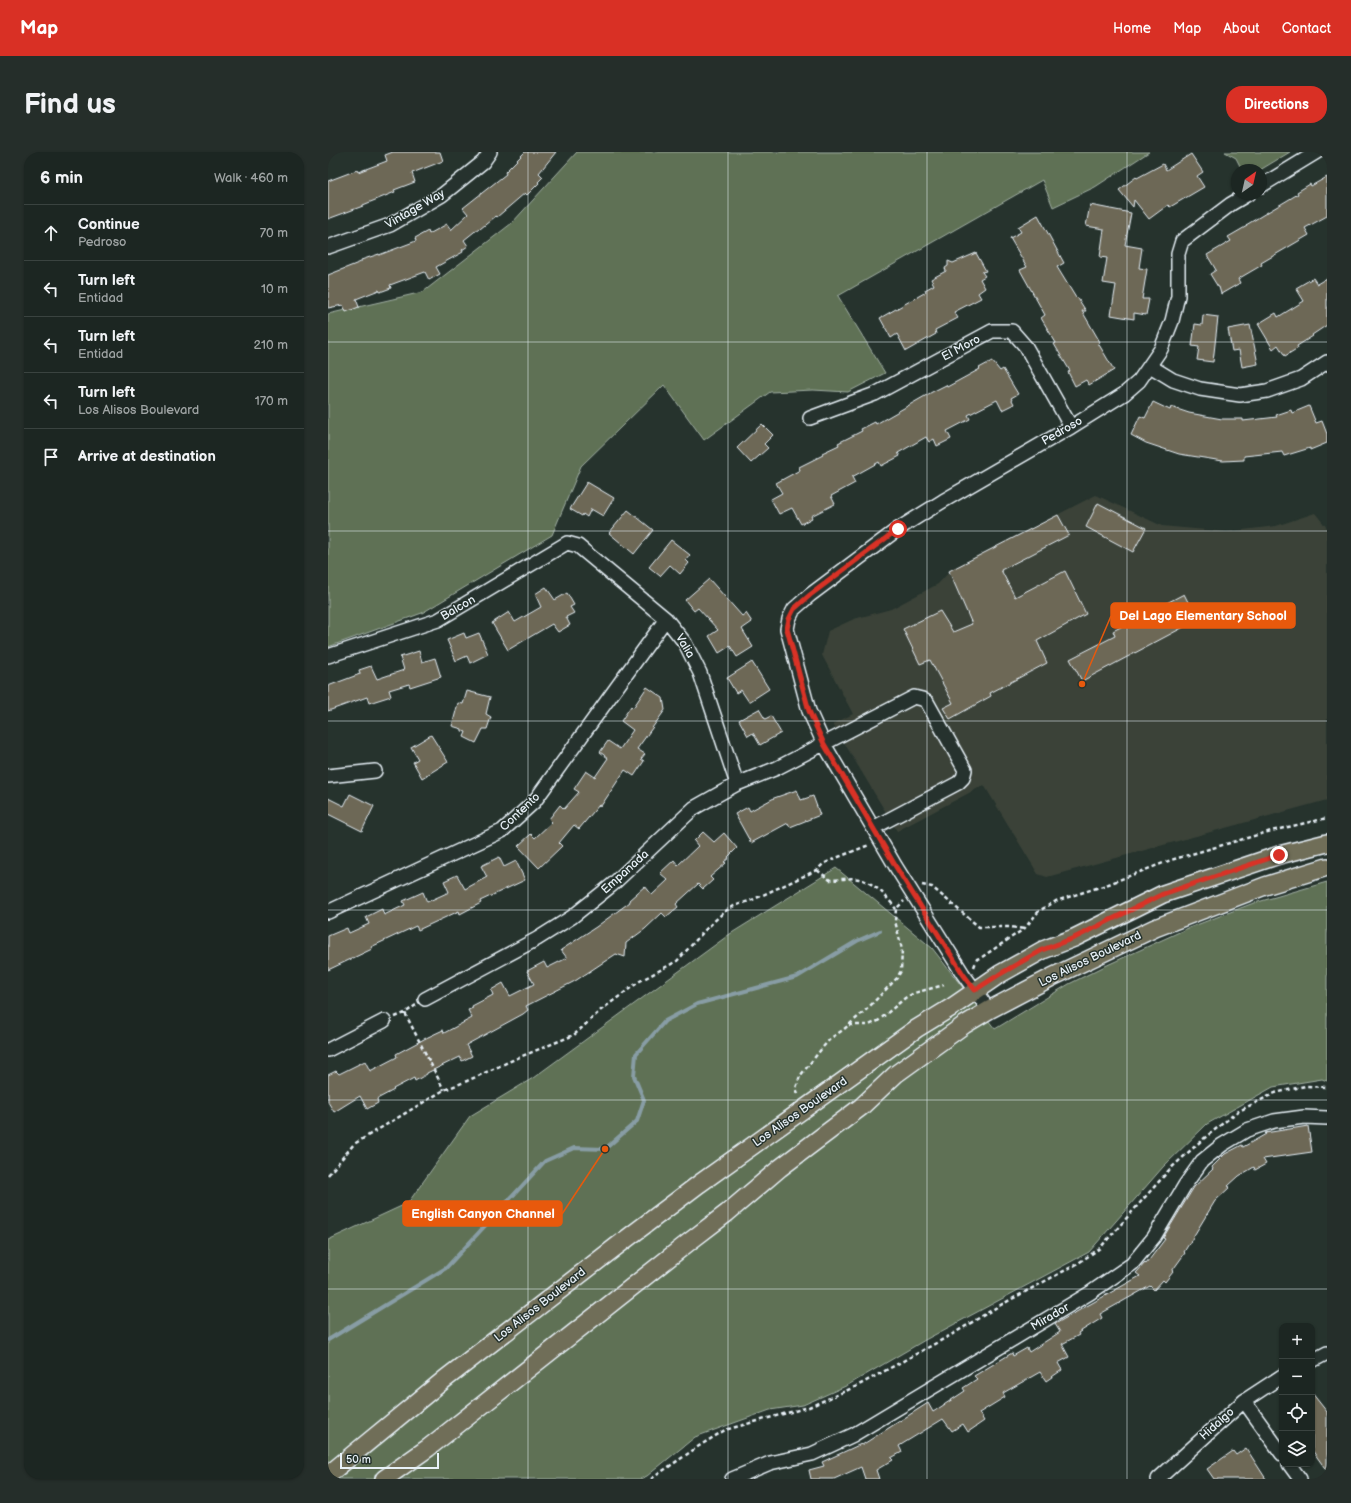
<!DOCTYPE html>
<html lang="en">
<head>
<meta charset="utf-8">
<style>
  :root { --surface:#1c2622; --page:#252e2a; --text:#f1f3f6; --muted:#a0a5a5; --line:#3a4340; --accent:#d93025 }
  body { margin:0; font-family:"Balsamiq Sans",sans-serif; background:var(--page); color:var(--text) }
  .controls { position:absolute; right:12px; bottom:12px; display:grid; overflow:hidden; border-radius:8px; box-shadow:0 1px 3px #0004 }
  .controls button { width:36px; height:36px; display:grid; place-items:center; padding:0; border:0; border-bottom:1px solid var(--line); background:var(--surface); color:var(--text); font:20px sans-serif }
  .compass { position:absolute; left:903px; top:12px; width:36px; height:36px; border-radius:50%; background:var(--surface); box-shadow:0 1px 3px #0004; rotate:34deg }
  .scale { position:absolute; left:12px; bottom:10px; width:99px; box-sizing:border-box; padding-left:4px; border:2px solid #e8f1f8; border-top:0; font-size:11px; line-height:14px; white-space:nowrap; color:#e8f1f8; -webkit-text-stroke:3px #26332d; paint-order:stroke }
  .stop { position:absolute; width:12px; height:12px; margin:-9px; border:3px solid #d93025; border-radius:50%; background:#fff }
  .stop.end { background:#d93025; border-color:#fff; box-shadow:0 1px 4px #0008 }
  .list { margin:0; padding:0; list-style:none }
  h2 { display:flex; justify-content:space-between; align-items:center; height:52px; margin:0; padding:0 16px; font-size:17px }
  h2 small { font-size:13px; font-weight:400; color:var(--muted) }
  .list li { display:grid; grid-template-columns:26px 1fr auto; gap:12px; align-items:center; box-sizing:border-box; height:56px; padding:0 16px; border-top:1px solid var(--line) }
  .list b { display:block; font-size:15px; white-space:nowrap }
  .list p { margin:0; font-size:13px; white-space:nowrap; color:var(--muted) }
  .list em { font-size:13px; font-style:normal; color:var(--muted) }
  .icon { flex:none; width:22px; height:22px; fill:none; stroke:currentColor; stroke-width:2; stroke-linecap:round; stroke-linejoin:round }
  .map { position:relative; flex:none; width:999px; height:1327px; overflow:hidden; border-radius:16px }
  header { display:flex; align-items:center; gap:24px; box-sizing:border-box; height:56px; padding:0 20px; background:var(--accent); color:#fff }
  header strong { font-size:19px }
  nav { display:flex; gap:22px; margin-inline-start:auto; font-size:14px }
  .intro { display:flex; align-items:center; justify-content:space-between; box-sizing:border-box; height:96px; padding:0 24px }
  h1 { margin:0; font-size:28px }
  .button { padding:10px 18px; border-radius:16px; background:var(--accent); color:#fff; font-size:14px; font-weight:700 }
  main { display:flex; gap:24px; padding:0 24px }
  aside { flex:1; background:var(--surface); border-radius:16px; box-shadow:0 1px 3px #0004 }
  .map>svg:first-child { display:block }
  .built { fill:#3b4339 }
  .green { fill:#5e7154; stroke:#a3b1a6 }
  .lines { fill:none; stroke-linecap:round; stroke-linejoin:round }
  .stream { stroke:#889da5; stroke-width:4 }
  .building { fill:#6d6756; stroke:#e8f1f8 }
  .minor-casing { stroke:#e8f1f8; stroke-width:16 }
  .major-casing { stroke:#e8f1f8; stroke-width:20 }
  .path { stroke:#e8f1f8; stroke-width:2.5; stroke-dasharray:4 3; stroke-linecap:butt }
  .minor { stroke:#26332d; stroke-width:13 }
  .major { stroke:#706e59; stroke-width:17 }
  .route { stroke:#d93025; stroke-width:5 }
  .grid { fill:none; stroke:#e8f1f8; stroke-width:1; stroke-opacity:0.55 }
  .labels { text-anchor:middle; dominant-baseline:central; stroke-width:3; stroke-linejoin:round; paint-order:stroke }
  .street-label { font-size:12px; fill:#e8f1f8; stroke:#26332d }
  .leader { fill:none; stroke:#e8590c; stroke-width:1.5 }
  .callout-dot { fill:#e8590c; stroke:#26332d; stroke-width:1.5 }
  .callout { fill:#e8590c; stroke:#e8590c; stroke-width:1.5 }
  .callout-label { font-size:13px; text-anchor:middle; font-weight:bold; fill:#fff }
</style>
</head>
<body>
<header>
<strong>Map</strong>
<nav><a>Home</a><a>Map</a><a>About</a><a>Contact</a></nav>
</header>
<div class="intro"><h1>Find us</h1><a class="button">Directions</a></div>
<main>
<aside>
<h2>6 min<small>Walk · 460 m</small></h2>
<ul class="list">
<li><svg class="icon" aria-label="ahead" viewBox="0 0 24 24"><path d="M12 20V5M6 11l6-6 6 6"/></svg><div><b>Continue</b><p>Pedroso</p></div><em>70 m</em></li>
<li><svg class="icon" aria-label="left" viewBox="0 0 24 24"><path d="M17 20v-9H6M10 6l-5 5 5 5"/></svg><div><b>Turn left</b><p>Entidad</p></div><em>10 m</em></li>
<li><svg class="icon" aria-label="left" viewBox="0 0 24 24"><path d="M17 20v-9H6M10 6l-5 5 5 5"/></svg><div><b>Turn left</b><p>Entidad</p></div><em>210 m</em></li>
<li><svg class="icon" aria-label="left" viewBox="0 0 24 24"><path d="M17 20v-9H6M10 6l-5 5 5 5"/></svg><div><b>Turn left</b><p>Los Alisos Boulevard</p></div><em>170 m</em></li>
<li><svg class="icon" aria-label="arrive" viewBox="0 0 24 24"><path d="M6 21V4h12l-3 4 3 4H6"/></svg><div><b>Arrive at destination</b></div></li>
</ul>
</aside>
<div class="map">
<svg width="999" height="1327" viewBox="0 0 999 1327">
  <rect width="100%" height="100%" fill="#26332d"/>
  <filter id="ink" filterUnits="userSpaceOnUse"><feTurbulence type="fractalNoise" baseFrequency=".025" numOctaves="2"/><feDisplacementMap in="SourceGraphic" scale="8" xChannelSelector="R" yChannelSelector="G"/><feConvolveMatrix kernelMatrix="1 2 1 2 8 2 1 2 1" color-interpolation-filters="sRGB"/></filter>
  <g filter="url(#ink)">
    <path class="built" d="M768 343 834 374 899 380 948 374 987 361 999 376V648L719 725 710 722 656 633 569 679 505 572 525 562 494 503 500 479 526 467 563 457 610 432 625 416Z"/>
    <path class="green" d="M249 0H821L767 35 725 55 714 28 510 144 557 221 520 240 485 238 442 240 376 288 336 233 253 314 224 383 94 461 0 495V162L95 140 184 71Z
      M897 0H962L932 18H914L908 6Z
      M508 716 604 796 667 877 741 832 775 815 858 777 923 752 999 730V929L994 927 945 935 879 972 835 1015 761 1100 597 1188 520 1233 475 1253 442 1258 367 1285 319 1324 312 1327H0V1088L80 1051 142 964 205 926 402 782Z"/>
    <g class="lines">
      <path class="stream" d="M0 1188 118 1116 217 1009 246 996 277 997 309 969 316 948 306 924 308 902 337 869 369 852 469 825 529 789 552 779"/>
    </g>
    <path class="building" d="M65 0H112L115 9 84 21 87 30 66 38 67 40 35 53V54L0 67V29L29 18 30 20 59 9 57 3Z
      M197 0H228L211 21 215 25 210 30 211 31 199 43 197 41 169 65 168 64 152 77 151 76 136 88 140 94 134 98 135 100 108 115 112 122 101 128 97 120 62 133 63 136 52 140 51 138 28 147 31 155 18 160 15 153 0 156V123L33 110V108L51 102V103L88 89 87 86 100 79 101 82 119 72 123 78 140 62 135 56 178 22 177 20Z
      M863 2 875 20 869 24 876 35 842 55 840 53 821 67 806 48 805 55 791 38 808 25 809 26 835 12 838 18Z
      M999 25V64L977 76 981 83 933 111 934 113 910 127 912 131 893 142 891 135H890L882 122 888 118 879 103 903 89 900 85 919 74 918 73 970 42 969 40 982 32 983 34Z
      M762 53 803 61 797 93 814 96 811 116 819 117 814 147H821L818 163 806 161V167L783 163 788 133 775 131 779 106 772 105 776 77 758 74Z
      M710 63 736 111 729 115 748 146 749 145 758 159H754L772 190 770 191 786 218 761 233 758 228 747 234 740 220 742 219 726 192 728 191 713 166 717 163 692 118 699 115 682 86 693 80 690 75Z
      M648 101 658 119 654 120 657 124 652 127 657 136 650 141 653 146 626 160 630 166 607 178 608 182 578 199 569 182 563 186 552 166 598 140 597 138 606 133 603 127 618 119 617 116 620 114V109L625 111Z
      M985 126 989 132 999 126V173L984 183 985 184 969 194 970 196 957 204 950 193 945 197 930 172 948 161 950 165 976 149 968 136Z
      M875 163 890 165 885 210 869 208 871 195 864 194 867 172 874 173Z
      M922 173 930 212 914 215 911 198 904 199 900 177Z
      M664 209 672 219 675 217 690 242 683 246 686 252 674 258 669 248 640 263 642 267 619 279 623 287 609 294 606 287 601 290 598 285 570 301 572 304 553 314 551 310 524 325 527 331 503 344 507 352 483 364 484 366 473 372 464 356 451 362 443 347 454 341 448 331 472 318 471 315 495 303 494 301 511 293 510 291 534 279 533 277 547 270 548 272 604 240 618 233 619 235 652 217 651 216Z
      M825 250 842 258 843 255 861 261 894 267H915V269L949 265 948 263 963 258 964 261 981 254 988 271 994 269 999 282V291L982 298V296L956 304 954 300 916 304V308L895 309 851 302 818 291 803 283 812 264 817 266Z
      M434 272 445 283 436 292 440 296 423 311 409 296Z
      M259 330 286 346 275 364 263 357 259 365 255 362 254 364 242 357Z
      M770 351 818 376 805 400 758 375Z
      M300 358 325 378 306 402 281 381Z
      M730 363 741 383 673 418 687 445 737 419 758 462 709 489 719 511 662 541 663 544 622 567 615 556 625 551 602 508 592 512 575 477 612 459 625 480 644 472 621 419Z
      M343 388 362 403 358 408 361 411 352 422 342 413 332 424 321 415Z
      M381 427 414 464 418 461 424 470 414 477 425 495 409 505 402 494 391 501 381 484 390 478 370 456 366 459 357 448Z
      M218 435 227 448 239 441 246 453 242 455 246 461 238 465 242 473 230 480 224 472 180 498 164 471 181 460 187 470 213 455 207 442Z
      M856 442 869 468 754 529 742 507 787 484 785 479Z
      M136 481 138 486 151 481 160 502 142 511 139 504 128 509 119 488Z
      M91 499 94 510 107 506 113 525 82 535 81 532 61 538 63 544 41 551 39 545 0 559V534L32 522 31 518 43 514 49 527 76 518 72 505Z
      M424 510 441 537 421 550 413 538 408 541 399 526Z
      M319 535 335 546 337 558 309 597 317 602 313 607 316 609 306 624 297 618 273 654 271 653 251 677 246 673 231 691 234 694 211 716 190 694 203 682 207 686 224 670 221 667 232 653 236 657 251 640 246 637 258 619 267 625 280 606 272 600 280 589 292 597 305 578 293 569 303 554 305 556Z
      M139 539 162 545 158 562 163 565 159 577H155L148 591 136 585 138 580 134 579V577L124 574 130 551 135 552Z
      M431 557 437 567 443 564 453 581 432 593 425 581 420 584 411 568Z
      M103 583 120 610 94 626 85 610 90 607 83 595Z
      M469 638 473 648 485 644 492 663 462 675 460 671 423 691 407 662 420 655 422 659 446 646Z
      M22 642 46 654 34 679 0 662V646L16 654Z
      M375 680 386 690 396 681 409 696 400 705 401 706 396 710 398 711 382 725 385 728 375 737 370 732 348 752 350 755 338 765 334 761 317 777 298 791 297 805 288 802 247 829 198 854 200 858 195 862 138 893 144 904 134 909 132 905 99 921V922L87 929 86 926 65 937 66 938 49 947 50 951 39 957 32 944 6 960 0 950V923L8 919 11 922 37 909 42 919 69 905 68 902 98 886 115 878 116 881 144 866 140 858 145 856 144 854 165 843 163 838 175 831 182 844 206 832 199 819 216 810 219 816 239 806 233 798 268 775 302 750 301 748 317 734 324 743 340 728 332 721 346 708 350 713 370 694 366 689Z
      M171 705 176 715 188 709 197 728 152 749 153 751 132 762 131 759 90 778 88 774 43 795 44 797 0 818V784L19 776 21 781 41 772 38 765 54 757 56 763 77 753 75 749 95 740 99 750 121 740 116 729 129 723 137 737 159 725 153 714Z
      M980 974 984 1000 935 1007 938 1012 927 1018 926 1015 911 1024 900 1034 902 1035 887 1049 856 1100 857 1101 844 1119 845 1120 837 1130 835 1128 826 1138 822 1134 772 1162 774 1166 750 1181 751 1183 734 1192 741 1205 730 1211 734 1218 718 1229 712 1220 675 1241 677 1245 651 1261 656 1269 640 1280 635 1272 624 1279 615 1267 571 1294 574 1300 563 1306 565 1308 548 1318 551 1327H537L533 1315 506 1327H483L481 1318 496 1314 494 1310 533 1292 534 1293 600 1251 605 1260 637 1239 635 1236 649 1227 646 1224 684 1201 685 1204 699 1196 701 1200 732 1180 727 1172 812 1124 808 1121 817 1111 818 1112 837 1087 835 1086 866 1035 885 1017 884 1015 897 1002 914 993 915 995 938 982 937 981Z
      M984 1241 999 1260V1319L984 1298Z
      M918 1296 938 1327H886L879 1317 905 1299 908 1303Z"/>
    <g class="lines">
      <defs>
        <path id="minor" d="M933 34 989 0
          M0 95 62 73 114 43 155 10 162 0
          M822 214 845 228 872 237 912 243 939 239 973 227 999 210
          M482 266 547 242 664 179H684L698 195 743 275
          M0 504 110 468 239 391 250 394 338 467 357 491 372 521 409 632
          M0 624 47 619
          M0 760 174 679 206 650 338 467
          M97 847 209 787 244 765 284 733 366 656 389 643 409 632 449 616 586 545 594 547 599 550 637 618 635 626 630 631 545 676
          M661 858 635 822 568 715 496 592 481 559 459 477 461 467 466 457 482 443 570 377 615 349 743 275 796 242 811 229 833 197 844 169 850 144V102L854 89 903 52 920 42
          M0 898 56 869
          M984 1209 999 1201
          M916 1249 954 1302
          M961 1312 972 1327
          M404 1327 442 1311 484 1302 525 1283 762 1141 804 1112 826 1085 857 1033 874 1009 894 993 919 978 946 969 976 965 999 966
          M830 1327 916 1249 954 1224"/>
        <path id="major" d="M0 1323 117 1227 289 1094 371 1032 588 877 624 855 672 822 715 798 746 786 835 742 951 703 999 691
          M56 1327 100 1296 361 1090 399 1061 452 1016 533 955 568 922 636 873 661 858 724 825 827 776 937 734 999 715"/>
      </defs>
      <use href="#minor" class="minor-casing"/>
      <use href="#major" class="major-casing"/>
      <path class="path" d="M489 718 502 728C511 728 522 725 531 727 546 730 559 745 568 757
        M594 733 604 735 651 775H682L696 777
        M646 815 649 807 654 805 696 777 711 759 728 749 778 733 843 708 943 679 999 666
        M88 853 77 861 116 938
        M67 865 77 861
        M521 873H541L550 869 577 846 586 841 616 833
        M470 942 468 936 472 924 495 895 503 886 515 878 539 857 569 826 573 819 574 797 567 769 568 757 576 749
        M0 1023 26 992 116 938 139 929 187 907 246 883 273 858 312 829 349 809 379 776 396 760 406 754 424 748 489 718 495 712 508 706 541 693
        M323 1327 371 1294 397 1278 481 1255 529 1234 623 1183 669 1155 749 1112 772 1096 842 1017 874 988 909 960 947 941 977 934 999 935"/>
      <use href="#minor" class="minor"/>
      <use href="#major" class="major"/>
    </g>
  </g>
  <g class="lines" filter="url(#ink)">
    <path class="route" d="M570 377 482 443 466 457 461 467 459 477 481 559 496 592 568 715 635 822 647 838 672 822 714 798 746 786 835 742 951 703"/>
  </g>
  <path class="grid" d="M200 0V1327M400 0V1327M599 0V1327M799 0V1327M0 190H999M0 379H999M0 569H999M0 758H999M0 948H999M0 1137H999"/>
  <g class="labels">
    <g class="street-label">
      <text transform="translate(87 57) rotate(-30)">Vintage Way</text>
      <text transform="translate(633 196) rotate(-28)">El Moro</text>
      <text transform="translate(734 279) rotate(-30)">Pedroso</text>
      <text transform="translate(130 456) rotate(-30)">Balcon</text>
      <text transform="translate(357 494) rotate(59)">Valia</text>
      <text transform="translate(192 660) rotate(-43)">Contento</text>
      <text transform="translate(297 720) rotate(-42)">Empanada</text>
      <text transform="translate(762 807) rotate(-26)">Los Alisos Boulevard</text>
      <text transform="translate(472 960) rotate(-35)">Los Alisos Boulevard</text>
      <text transform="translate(212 1153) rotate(-38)">Los Alisos Boulevard</text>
      <text transform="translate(722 1165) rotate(-31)">Mirador</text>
      <text transform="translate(889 1272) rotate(-42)">Hidalgo</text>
    </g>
  </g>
  <path class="leader" d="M754 532L783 464M277 997L234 1062"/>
  <g class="callout-dot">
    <circle cx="754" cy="532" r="4"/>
    <circle cx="277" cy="997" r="4"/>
  </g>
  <g class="callout">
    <rect x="783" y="451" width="184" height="25" rx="4"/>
    <rect x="75" y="1049" width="159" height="25" rx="4"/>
  </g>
  <g class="callout-label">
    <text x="875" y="468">Del Lago Elementary School</text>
    <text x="155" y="1066">English Canyon Channel</text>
  </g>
</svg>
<div class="controls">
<button>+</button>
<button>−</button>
<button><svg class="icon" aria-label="locate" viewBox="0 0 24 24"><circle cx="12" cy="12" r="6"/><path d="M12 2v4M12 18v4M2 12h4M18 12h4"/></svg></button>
<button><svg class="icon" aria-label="layers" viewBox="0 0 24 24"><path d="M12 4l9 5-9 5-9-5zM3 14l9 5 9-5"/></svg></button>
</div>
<svg class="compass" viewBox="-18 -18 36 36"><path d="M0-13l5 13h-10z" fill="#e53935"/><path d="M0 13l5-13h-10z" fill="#a0a5a5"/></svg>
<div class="scale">50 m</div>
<div class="stop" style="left:570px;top:377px"></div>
<div class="stop end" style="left:951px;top:703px"></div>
</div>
</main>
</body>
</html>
